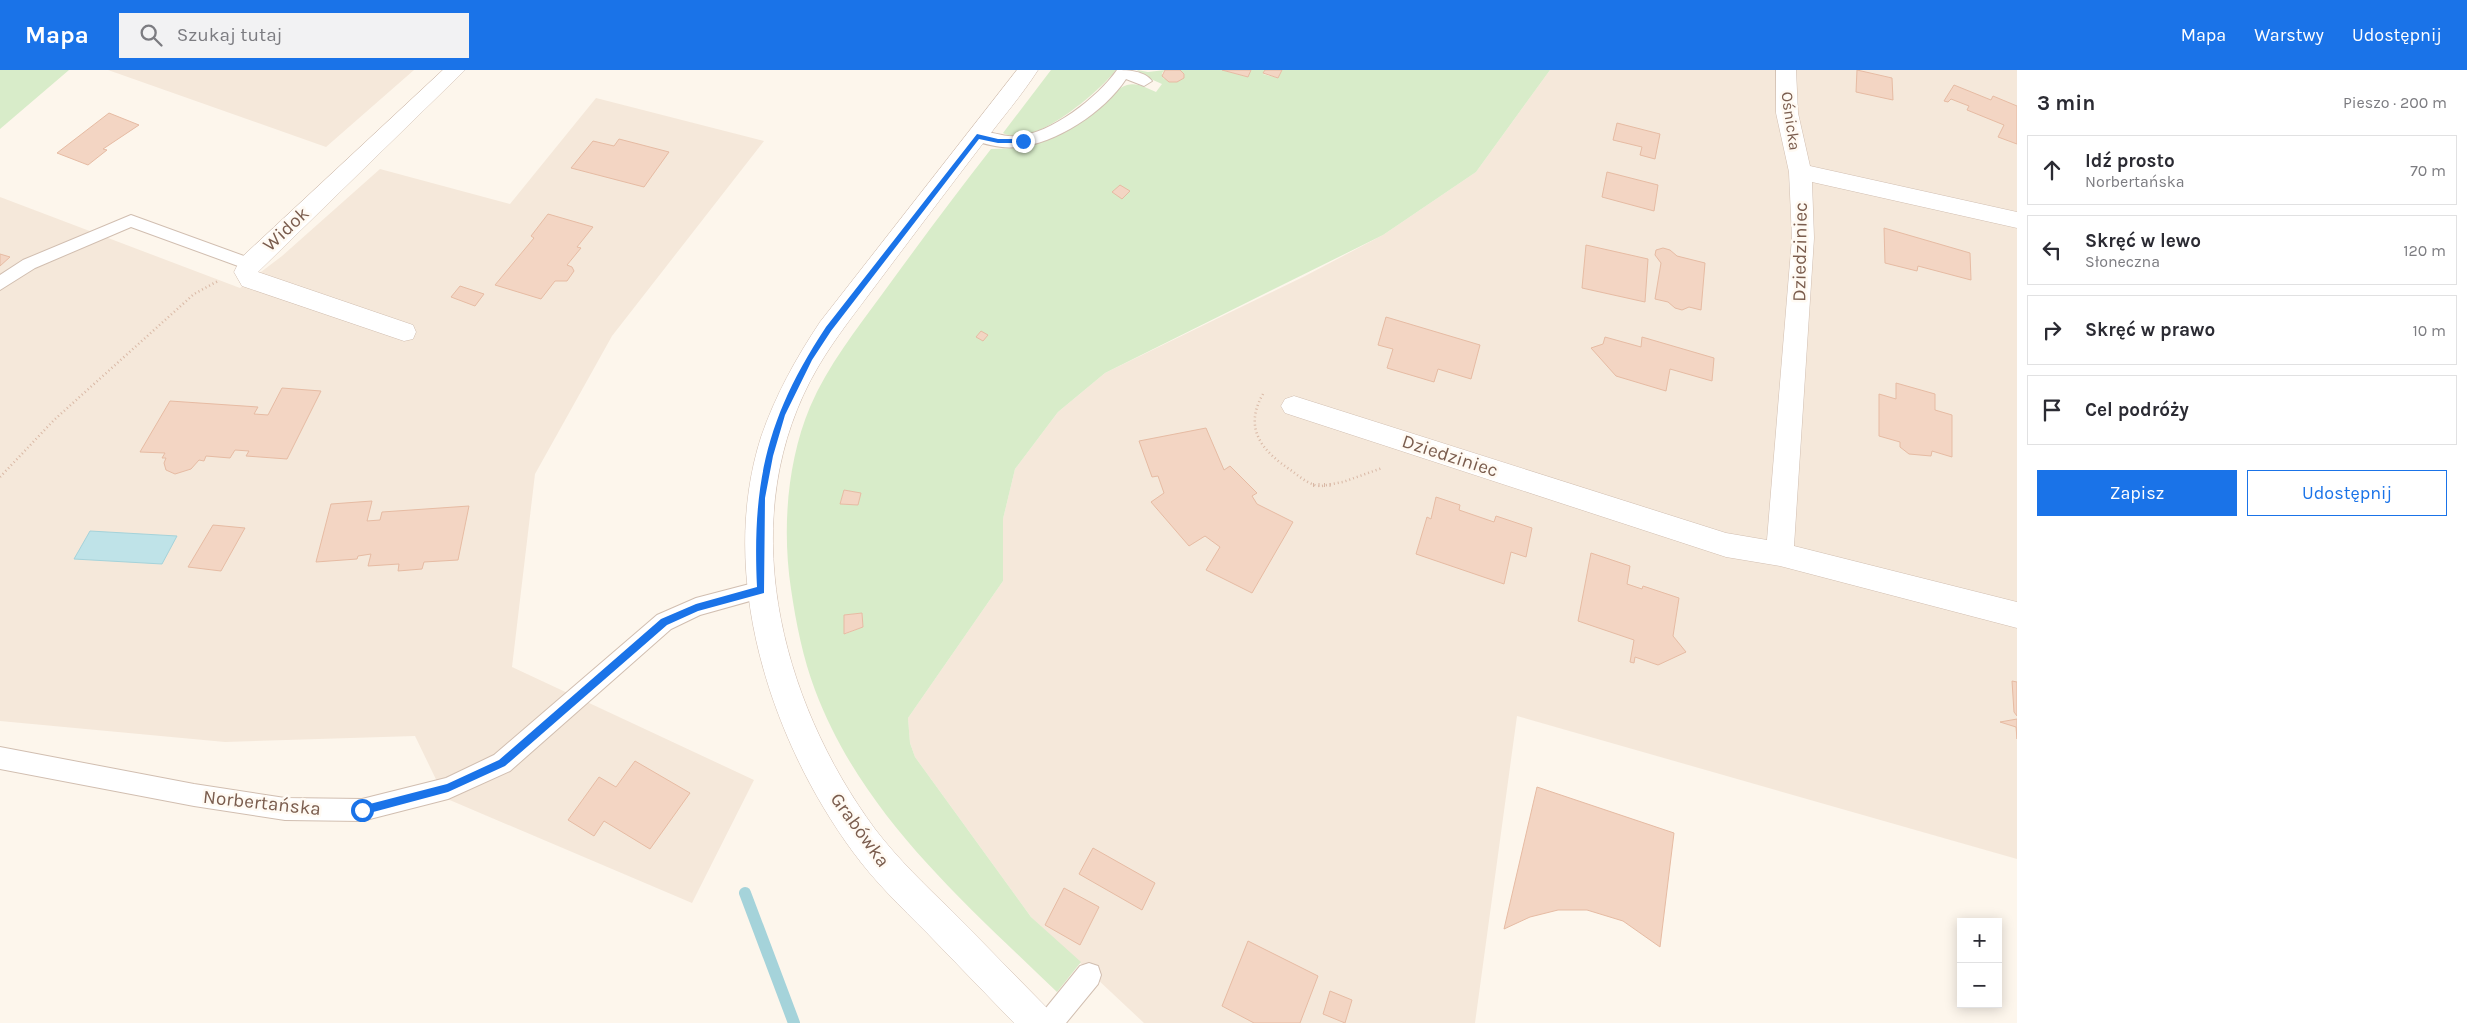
<!DOCTYPE html>
<html lang="pl">
<head>
<meta charset="utf-8">
<style>
  :root { --surface:#fff; --page:#f2f2f3; --text:#2b2b33; --muted:#7c7c81; --line:#e1e1e2; --accent:#1a73e8 }
  body { margin:0; font-family:Karla,sans-serif; background:var(--page); color:var(--text) }
  .controls { position:absolute; right:15px; bottom:15px; display:grid; overflow:hidden; border-radius:0px; box-shadow:0 2px 12px #0003 }
  .controls button { width:45px; height:45px; display:grid; place-items:center; padding:0; border:0; border-bottom:1px solid var(--line); background:var(--surface); color:var(--text); font:25px sans-serif }
  .stop { position:absolute; width:15px; height:15px; margin:-11px; border:4px solid #1a73e8; border-radius:50%; background:#fff }
  .stop.end { background:#1a73e8; border-color:#fff; box-shadow:0 1px 5px #0008 }
  .list { margin:0; padding:0; list-style:none }
  h2 { display:flex; justify-content:space-between; align-items:center; height:65px; margin:0; padding:0 20px; font-size:21px }
  h2 small { font-size:16px; font-weight:400; color:var(--muted) }
  .list li { display:grid; grid-template-columns:32px 1fr auto; gap:15px; align-items:center; box-sizing:border-box; height:70px; margin:0 10px 10px; padding:0 10px; border:1px solid var(--line); border-radius:0px }
  .list b { display:block; font-size:19px; white-space:nowrap }
  .list p { margin:0; font-size:16px; white-space:nowrap; color:var(--muted) }
  .list em { font-size:16px; font-style:normal; color:var(--muted) }
  .actions { display:flex; gap:10px; padding:15px 20px }
  .actions a { flex:1; padding:11px 0; border:1px solid var(--accent); border-radius:0px; text-align:center; font-size:18px; color:var(--accent) }
  .actions .main { background:var(--accent); color:#fff }
  .icon { flex:none; width:28px; height:28px; fill:none; stroke:currentColor; stroke-width:2; stroke-linecap:round; stroke-linejoin:round }
  .map { position:relative; flex:none; width:2017px; height:953px; overflow:hidden }
  header { display:flex; align-items:center; gap:30px; box-sizing:border-box; height:70px; padding:0 25px; background:var(--accent); color:#fff }
  header strong { font-size:24px }
  nav { display:flex; gap:28px; margin-inline-start:auto; font-size:18px }
  .search { width:350px; height:45px; background:var(--page); display:flex; align-items:center; gap:12px; box-sizing:border-box; padding:0 18px; border-radius:0px; color:var(--muted); font-size:19px }
  main { display:flex }
  aside { flex:1; background:var(--surface) }
  .map>svg:first-child { display:block }
  .residential { fill:#f5e8da }
  .green { fill:#d8ecc9; fill-rule:evenodd }
  .water { fill:#bfe3e8; stroke:#a5d3da }
  .lines { fill:none; stroke-linecap:round; stroke-linejoin:round }
  .stream { stroke:#a5d3da; stroke-width:12 }
  .building { fill:#f3d5c3; stroke:#e6bba3 }
  .service-casing { stroke:#d1beb0; stroke-width:2 }
  .minor-casing { stroke:#d1beb0; stroke-width:1 }
  .tertiary-casing { stroke:#d1beb0; stroke-width:1 }
  .path-far1 { stroke:#d9b8a5; stroke-width:2.5; stroke-dasharray:1 3; stroke-linecap:butt }
  .path { stroke:#d9b8a5; stroke-width:4; stroke-dasharray:1 4.5; stroke-linecap:butt }
  .service { fill:#fff; fill-rule:evenodd }
  .minor { fill:#fff; fill-rule:evenodd }
  .tertiary { fill:#fff; fill-rule:evenodd }
  .route { fill:#1a73e8 }
  .labels { text-anchor:middle; dominant-baseline:central; stroke-width:5; stroke-linejoin:round; paint-order:stroke }
  .far-street-label { font-size:16px; fill:#7a5c4d; stroke:#fffaf3 }
  .street-label { font-size:19px; fill:#7a5c4d; stroke:#fffaf3 }
</style>
</head>
<body>
<header>
<strong>Mapa</strong>
<div class="search"><svg class="icon" aria-label="search" viewBox="0 0 24 24"><circle cx="10" cy="10" r="6"/><path d="M15 15l6 6"/></svg>Szukaj tutaj</div>
<nav><a>Mapa</a><a>Warstwy</a><a>Udostępnij</a></nav>
</header>
<main>
<div class="map">
<svg width="2017" height="953" viewBox="0 0 2017 953">
  <rect width="100%" height="100%" fill="#fdf6ec"/>
  <path class="residential" d="M108 0H414L326 77Z
    M1550 0H2017V789L1517 646 1475 953H1144L1031 847 915 687 910 673 908 648 1003 511V449L1015 399 1058 342 1105 303 1305 206 1383 165 1476 102Z
    M596 28 764 71 612 266 535 404 512 597 754 710 692 833 445 728 415 666 225 672 0 651V127L240 218 282 186 380 99 510 134Z"/>
  <path class="green" d="M0 0H69L0 59Z
    M1051 0H1116C1099 22 1032 80 1003 63Z
    M1137 0 1148 2 1165 0 1162 3 1163 8 1174 12 1184 8V4L1180 0H1222L1248 7 1251 0H1265L1263 4 1278 8 1282 0H1550L1476 102 1383 165 1105 303 1058 342 1015 399 1003 449V511L908 648 910 673 915 687 1031 847 1081 892 1057 922C964 832 862 745 815 620 803 588 796 553 791 519 782 459 787 392 810 337 828 295 856 260 883 223 918 175 954 126 991 79 1043 79 1063 64 1103 34 1110 28 1118 17 1127 15 1137 12 1147 18 1156 22L1162 14 1144 6ZM844 420 860 423 858 435 840 434ZM862 543 863 557 845 564 844 545Z"/>
  <path class="water" d="M90 461 177 466 162 494 74 489Z"/>
  <g class="lines">
    <path class="stream" d="M745 823 794 953"/>
  </g>
  <path class="building" d="M1165 0H1180L1184 4V8L1177 12H1169L1162 6Z
    M1222 0H1251L1248 7Z
    M1265 0H1282L1278 8 1263 3Z
    M1857 0 1892 8 1893 30 1856 22Z
    M1954 15 1991 30 1993 26 2017 36V74L1998 67 2004 55 1967 40 1969 36 1951 29 1948 32 1944 31Z
    M109 43 139 55 103 79 107 80 88 95 57 83Z
    M1617 53 1660 64 1655 89 1640 85 1642 77 1613 70Z
    M619 69 669 82 644 117 571 98 593 71 614 76Z
    M1607 102 1658 115 1654 141 1602 127Z
    M1120 115 1130 121 1122 129 1112 122Z
    M548 144 593 157 577 177 581 178 567 195 572 197 574 201 567 211H555L541 229 495 215 534 168 531 166Z
    M1884 158 1970 183 1971 210 1918 196 1917 201 1885 193Z
    M1586 175 1648 189 1645 232 1582 218Z
    M1663 178 1670 180 1677 186 1705 193 1701 240 1689 237 1682 240 1675 238 1668 232 1655 229 1661 193 1655 185 1656 180Z
    M0 184 10 187 0 196Z
    M460 216 484 224 475 236 451 227Z
    M1386 247 1480 275 1471 309 1438 299 1434 312 1387 298 1393 279 1378 275Z
    M981 261 988 265 983 271 976 267Z
    M1605 267 1641 277 1642 267 1714 288 1712 311 1670 299 1666 321 1616 306 1591 278 1603 274Z
    M1896 313 1935 324V340L1952 345V387L1932 381 1931 386 1909 384 1900 377V372L1879 366V324L1896 329Z
    M282 318 321 321 287 389 246 386 249 381 235 380 230 388 206 386 204 391 199 390 191 399 175 404 166 400 164 393 166 388H162L165 383 140 382 170 331 258 337 254 344 268 345Z
    M1206 358 1224 400 1230 396 1257 423 1252 426 1257 434 1293 452 1252 523 1206 500 1220 477 1205 466 1189 476 1151 432 1164 423 1158 406 1152 407 1139 371Z
    M844 420 861 423 858 435 840 434Z
    M1436 427 1460 435 1459 440 1494 452 1496 446 1532 458 1526 487 1511 482 1504 514 1416 484 1427 447 1431 449Z
    M372 431 367 451 380 450 382 442 469 436 458 490 424 492 422 499 398 501 399 494 368 496 371 484 358 486 357 489 316 492 331 434Z
    M213 455 245 458 221 501 188 497Z
    M1591 483 1630 496 1627 514 1642 519 1643 516 1679 528 1673 566 1686 582 1658 595 1635 587 1634 593 1630 592 1634 570 1578 551Z
    M862 543 863 557 844 564V545Z
    M2012 611 2017 612V646L2014 642Z
    M2017 649V669L2016 657 2000 652Z
    M635 691 690 723 650 779 604 751 594 766 568 750 599 707 616 717Z
    M1537 717 1674 763 1660 877 1623 851 1587 840H1558L1530 847 1504 859Z
    M1093 778 1155 813 1142 840 1079 804Z
    M1064 818 1099 837 1080 875 1045 855Z
    M1248 871 1318 906 1300 953H1254L1222 936Z
    M1330 921 1352 930 1345 953 1323 944Z"/>
  <g class="lines">
    <defs>
      <path id="service" d="M1117 0C1128 0 1145 1 1152 11L1144 16 1126 9C1104 42 1056 74 1017 77 1002 79 986 74 971 70L969 66 971 62C985 58 1002 68 1017 66 1051 64 1098 27 1117 0Z
        M131 145 255 190 258 194 255 198 249 200 131 157 35 198 0 220V205L23 190Z
        M761 511 768 514 771 520 768 526 700 545 671 559 510 701 448 729 362 751 285 750 194 736 0 699V677L194 714 285 728 362 729 446 708 494 685 657 545 696 528Z
        M1089 893 1098 896 1101 905 1098 914 1066 953H1037L1041 944 1080 896Z"/>
      <path id="minor" d="M443 0H465L258 202 413 255 416 262 413 269 404 271 242 216 234 202 241 188Z
        M1776 0H1796L1798 43 1810 96 2017 142V158L1812 112 1814 168 1794 476 2017 532V558L1780 496 1726 487 1285 343 1281 336 1285 329 1294 326 1726 463 1767 470 1792 168 1789 102 1776 43Z"/>
      <path id="tertiary" d="M1017 0H1038C1022 25 1002 48 984 72 948 119 912 167 876 215 856 242 835 268 818 297 732 444 779 629 875 759 898 789 925 815 952 841 985 874 1017 908 1050 941L1055 953H1014C985 923 956 893 927 863 901 837 875 812 853 782 770 669 717 505 761 367 775 326 796 288 820 252Z"/>
    </defs>
    <use href="#service" class="service-casing"/>
    <use href="#minor" class="minor-casing"/>
    <use href="#tertiary" class="tertiary-casing"/>
    <path class="path-far1" d="M1263 324C1243 359 1262 381 1292 401 1300 407 1308 414 1319 416
      M0 407 54 350 194 224 218 211
      M1322 416 1343 412 1382 398"/>
    <path class="path" d="M1313 415H1333"/>
    <use href="#service" class="service"/>
    <use href="#minor" class="minor"/>
    <use href="#tertiary" class="tertiary"/>
  </g>
  <path class="route" d="M977 64 998 69H1023L1026 71 1023 73H998L979 69 831 261 812 290 785 345 773 386 765 428 764 523 698 541 667 555 505 696 448 722 362 745 358 744 357 740 362 736 447 714 499 690 661 549 696 534 757 517C752 412 767 346 826 257Z"/>
  <g class="labels">
    <g class="far-street-label">
      <text transform="translate(1791 51) rotate(82)">Ośnicka</text>
    </g>
    <g class="street-label">
      <text transform="translate(286 159) rotate(-43)">Widok</text>
      <text transform="translate(1800 182) rotate(-89)">Dziedziniec</text>
      <text transform="translate(1450 386) rotate(18)">Dziedziniec</text>
      <text transform="translate(262 733) rotate(6)">Norbertańska</text>
      <text transform="translate(860 760) rotate(54)">Grabówka</text>
    </g>
  </g>
</svg>
<div class="controls">
<button>+</button>
<button>−</button>
</div>
<div class="stop" style="left:362px;top:740px"></div>
<div class="stop end" style="left:1023px;top:71px"></div>
</div>
<aside>
<h2>3 min<small>Pieszo · 200 m</small></h2>
<ul class="list">
<li><svg class="icon" aria-label="ahead" viewBox="0 0 24 24"><path d="M12 20V5M6 11l6-6 6 6"/></svg><div><b>Idź prosto</b><p>Norbertańska</p></div><em>70 m</em></li>
<li><svg class="icon" aria-label="left" viewBox="0 0 24 24"><path d="M17 20v-9H6M10 6l-5 5 5 5"/></svg><div><b>Skręć w lewo</b><p>Słoneczna</p></div><em>120 m</em></li>
<li><svg class="icon" aria-label="right" viewBox="0 0 24 24"><path d="M7 20v-9h11M14 6l5 5-5 5"/></svg><div><b>Skręć w prawo</b></div><em>10 m</em></li>
<li><svg class="icon" aria-label="arrive" viewBox="0 0 24 24"><path d="M6 21V4h12l-3 4 3 4H6"/></svg><div><b>Cel podróży</b></div></li>
</ul>
<div class="actions"><a class="main">Zapisz</a><a>Udostępnij</a></div>
</aside>
</main>
</body>
</html>
